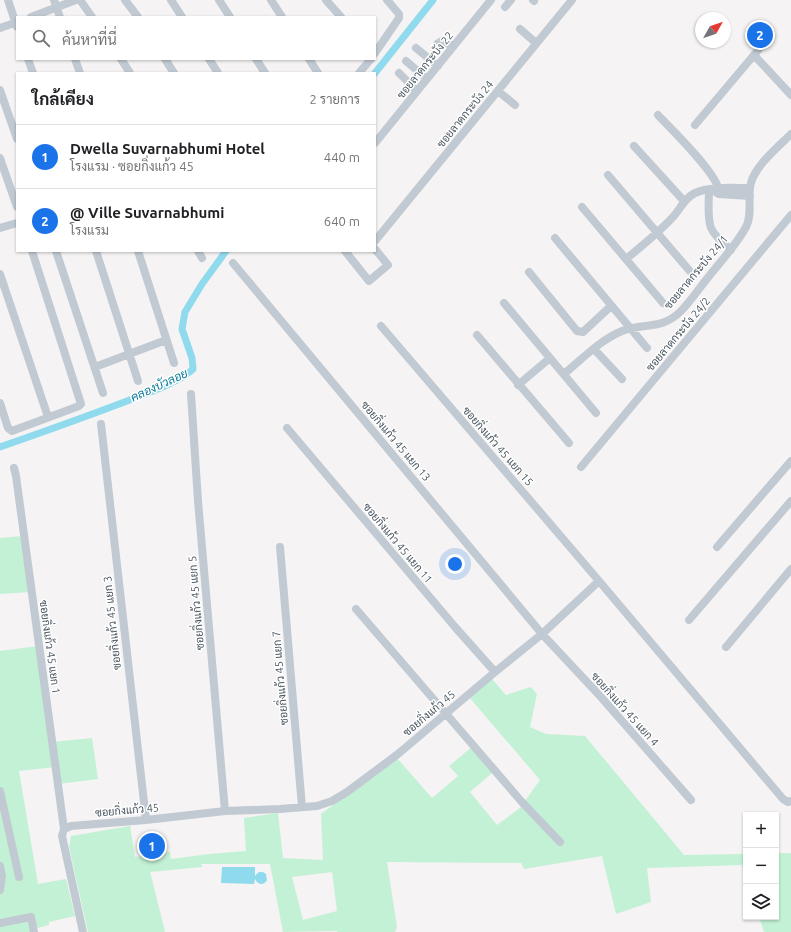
<!DOCTYPE html>
<html lang="th">
<head>
<meta charset="utf-8">
<style>
  :root { --surface:#fff; --page:#f6f6f6; --text:#202124; --muted:#757577; --line:#e0e0e0; --accent:#1a73e8 }
  body { margin:0; font-family:Ubuntu,Sarabun,sans-serif; background:var(--page); color:var(--text) }
  .controls { position:absolute; right:12px; bottom:12px; display:grid; overflow:hidden; border-radius:0px; box-shadow:0 1px 3px #0004 }
  .controls button { width:36px; height:36px; display:grid; place-items:center; padding:0; border:0; border-bottom:1px solid var(--line); background:var(--surface); color:var(--text); font:20px sans-serif }
  .compass { position:absolute; left:695px; top:12px; width:36px; height:36px; border-radius:50%; background:var(--surface); box-shadow:0 1px 3px #0004; rotate:50deg }
  .you { position:absolute; left:455px; top:564px; width:14px; height:14px; margin:-10px; border:3px solid #fff; border-radius:50%; background:#1a73e8; box-shadow:0 0 0 6px #1a73e833 }
  .badge { display:grid; place-items:center; width:26px; height:26px; border-radius:50%; background:var(--accent); color:#fff; font-size:13px; font-weight:700 }
  .pin { position:absolute; translate:-50% -50%; border:2px solid #fff; box-shadow:0 1px 4px #0006 }
  .list { margin:0; padding:0; list-style:none }
  h2 { display:flex; justify-content:space-between; align-items:center; height:52px; margin:0; padding:0 16px; font-size:17px }
  h2 small { font-size:13px; font-weight:400; color:var(--muted) }
  .list li { display:grid; grid-template-columns:26px 1fr auto; gap:12px; align-items:center; box-sizing:border-box; height:64px; padding:0 16px; border-top:1px solid var(--line) }
  .list b { display:block; font-size:15px; white-space:nowrap }
  .list p { margin:0; font-size:13px; white-space:nowrap; color:var(--muted) }
  .list em { font-size:13px; font-style:normal; color:var(--muted) }
  .icon { flex:none; width:22px; height:22px; fill:none; stroke:currentColor; stroke-width:2; stroke-linecap:round; stroke-linejoin:round }
  .map { position:relative; flex:none; width:791px; height:932px; overflow:hidden }
  .search { position:absolute; background:var(--surface); box-shadow:0 1px 3px #0004; left:16px; top:16px; width:360px; height:44px; display:flex; align-items:center; gap:10px; box-sizing:border-box; padding:0 14px; border-radius:0px; color:var(--muted); font-size:15px }
  .panel { position:absolute; background:var(--surface); box-shadow:0 1px 3px #0004; left:16px; top:72px; width:360px; height:180px; border-radius:0px }
  .map>svg:first-child { display:block }
  .green { fill:#c3f1d5; fill-rule:evenodd }
  .water { fill:#90daee }
  .lines { fill:none; stroke-linecap:round; stroke-linejoin:round }
  .canal { stroke:#90daee; stroke-width:7 }
  .minor { stroke:#c1cad2; stroke-width:8 }
  .labels { text-anchor:middle; dominant-baseline:central; stroke-width:3; stroke-linejoin:round; paint-order:stroke }
  .street-label { font-size:11px; fill:#4a5661; stroke:#fff }
  .water-label { font-size:12px; font-style:italic; fill:#0c7c9b; stroke:#fff }
</style>
</head>
<body>
<div class="map">
<svg width="791" height="932" viewBox="0 0 791 932">
  <rect width="100%" height="100%" fill="#f5f3f3"/>
  <path class="green" d="M23 536 31 592 0 594V538Z
    M38 646 52 742 92 738 98 779 58 784 55 767 19 771 38 884 66 879 75 916 49 922V925L37 928V932H0V651Z
    M491 678 506 695 531 687 537 694 530 727 546 734 585 736 684 855 746 854V877L742 865 647 868 651 902 616 914 602 856 524 869 521 863 387 862 397 927 395 932H337V931L283 932 270 864H201L202 867 150 872 165 932H88L69 847 71 836 130 826 135 857 170 852 171 859 209 854 246 851 244 818 278 813 283 858 323 860 321 814 397 758 432 798 458 776 449 766 473 746 493 772 470 792 497 825 520 808 540 780 469 697ZM332 872 337 911 303 920 292 877Z
    M776 853H791V932H764L759 917H776Z"/>
  <path class="water" d="M222 867H255V876C258 872 261 870 266 874L267 880C264 886 258 885 255 879L254 884 221 883Z"/>
  <g class="lines">
    <path class="canal" d="M375 73 433 0
      M0 447C43 432 85 417 127 401 145 394 180 382 193 369L192 358 182 329 185 312 202 284 226 251"/>
    <path class="minor" d="M8 0 17 27
      M54 0 60 17
      M80 0 92 17
      M125 0 138 17
      M171 0 182 17
      M219 0 230 17
      M271 0 282 17
      M326 0 341 17
      M533 0 534 1
      M505 7 511 0
      M31 17 76 0
      M0 28 17 22
      M520 29 536 43
      M437 44 442 41 453 46
      M416 48 438 66
      M375 53 399 18V14L387 0
      M754 55 791 95
      M28 59 33 73
      M75 59 80 73
      M121 59 130 73
      M165 59 174 73
      M209 59 218 73
      M256 59 265 73
      M309 59 318 73
      M406 61 427 79
      M359 73 371 59
      M399 73 417 91
      M0 90 17 139
      M498 91 515 105
      M658 115C671 129 719 175 719 192
      M695 125 770 36
      M375 143 491 0
      M634 146 684 201
      M0 158 17 207
      M608 175 694 276
      M709 190C709 202 707 217 711 228 715 237 724 244 731 250
      M714 191 719 194 750 196
      M582 207 663 303
      M0 228 17 223
      M555 238 647 348
      M375 241 572 0
      M56 251 103 393
      M96 251 138 381
      M138 251 174 363
      M198 251 202 258
      M345 251 369 281 388 265 375 249
      M626 259C642 246 658 233 672 218 680 210 684 198 695 193 710 186 733 188 750 188
      M233 263 542 634 601 697 691 800
      M529 272 577 331 583 332 611 306
      M0 274 48 417
      M504 303 596 413
      M381 326 599 581
      M477 335 569 443
      M594 349 622 379
      M95 367 166 340
      M564 374C582 359 600 340 622 331 644 322 661 331 681 311 690 302 698 290 706 280 719 263 735 247 746 227 753 214 747 197 751 183 755 166 779 146 791 134
      M518 385 550 358
      M191 394 198 501 225 811
      M0 403 8 428 12 431 79 406 81 404 32 251
      M101 424 146 820
      M287 428 455 627 495 672
      M581 467 791 215
      M14 468 16 476 64 829
      M280 547 302 807
      M717 547 791 461
      M356 609 521 801 560 842
      M689 620 791 501
      M726 647 791 569
      M0 791 19 877
      M0 866 2 876 0 890
      M0 923 31 917 34 932
      M83 932 62 836 64 829 71 826 146 820 225 811 280 809 317 806 332 801 347 792 398 754 495 672 542 634 599 581 783 799 788 802 791 801"/>
  </g>
  <g class="labels">
    <g class="street-label">
      <text transform="translate(425 65) rotate(-51)">ซอยลาดกระบัง 22</text>
      <text transform="translate(465 114) rotate(-51)">ซอยลาดกระบัง 24</text>
      <text transform="translate(696 272) rotate(-50)">ซอยลาดกระบัง 24/1</text>
      <text transform="translate(678 334) rotate(-50)">ซอยลาดกระบัง 24/2</text>
      <text transform="translate(396 441) rotate(50)">ซอยกิ่งแก้ว 45 แยก 13</text>
      <text transform="translate(498 446) rotate(49)">ซอยกิ่งแก้ว 45 แยก 15</text>
      <text transform="translate(398 543) rotate(50)">ซอยกิ่งแก้ว 45 แยก 11</text>
      <text transform="translate(196 603) rotate(-95)">ซอยกิ่งแก้ว 45 แยก 5</text>
      <text transform="translate(112 623) rotate(-96)">ซอยกิ่งแก้ว 45 แยก 3</text>
      <text transform="translate(50 647) rotate(82)">ซอยกิ่งแก้ว 45 แยก 1</text>
      <text transform="translate(280 678) rotate(-95)">ซอยกิ่งแก้ว 45 แยก 7</text>
      <text transform="translate(625 709) rotate(48)">ซอยกิ่งแก้ว 45 แยก 4</text>
      <text transform="translate(429 713) rotate(-40)">ซอยกิ่งแก้ว 45</text>
      <text transform="translate(127 810) rotate(-5)">ซอยกิ่งแก้ว 45</text>
    </g>
    <g class="water-label">
      <text transform="translate(159 385) rotate(-25)">คลองบัวลอย</text>
    </g>
  </g>
</svg>
<div class="controls">
<button>+</button>
<button>−</button>
<button><svg class="icon" aria-label="layers" viewBox="0 0 24 24"><path d="M12 4l9 5-9 5-9-5zM3 14l9 5 9-5"/></svg></button>
</div>
<svg class="compass" viewBox="-18 -18 36 36"><path d="M0-13l5 13h-10z" fill="#e53935"/><path d="M0 13l5-13h-10z" fill="#757577"/></svg>
<div class="you"></div>
<div class="pin badge" style="left:152px;top:846px">1</div>
<div class="pin badge" style="left:760px;top:35px">2</div>
<div class="search"><svg class="icon" aria-label="search" viewBox="0 0 24 24"><circle cx="10" cy="10" r="6"/><path d="M15 15l6 6"/></svg>ค้นหาที่นี่</div>
<section class="panel">
<h2>ใกล้เคียง<small>2 รายการ</small></h2>
<ul class="list">
<li><span class="badge">1</span><div><b>Dwella Suvarnabhumi Hotel</b><p>โรงแรม · ซอยกิ่งแก้ว 45</p></div><em>440 m</em></li>
<li><span class="badge">2</span><div><b>@ Ville Suvarnabhumi</b><p>โรงแรม</p></div><em>640 m</em></li>
</ul>
</section>
</div>
</body>
</html>
